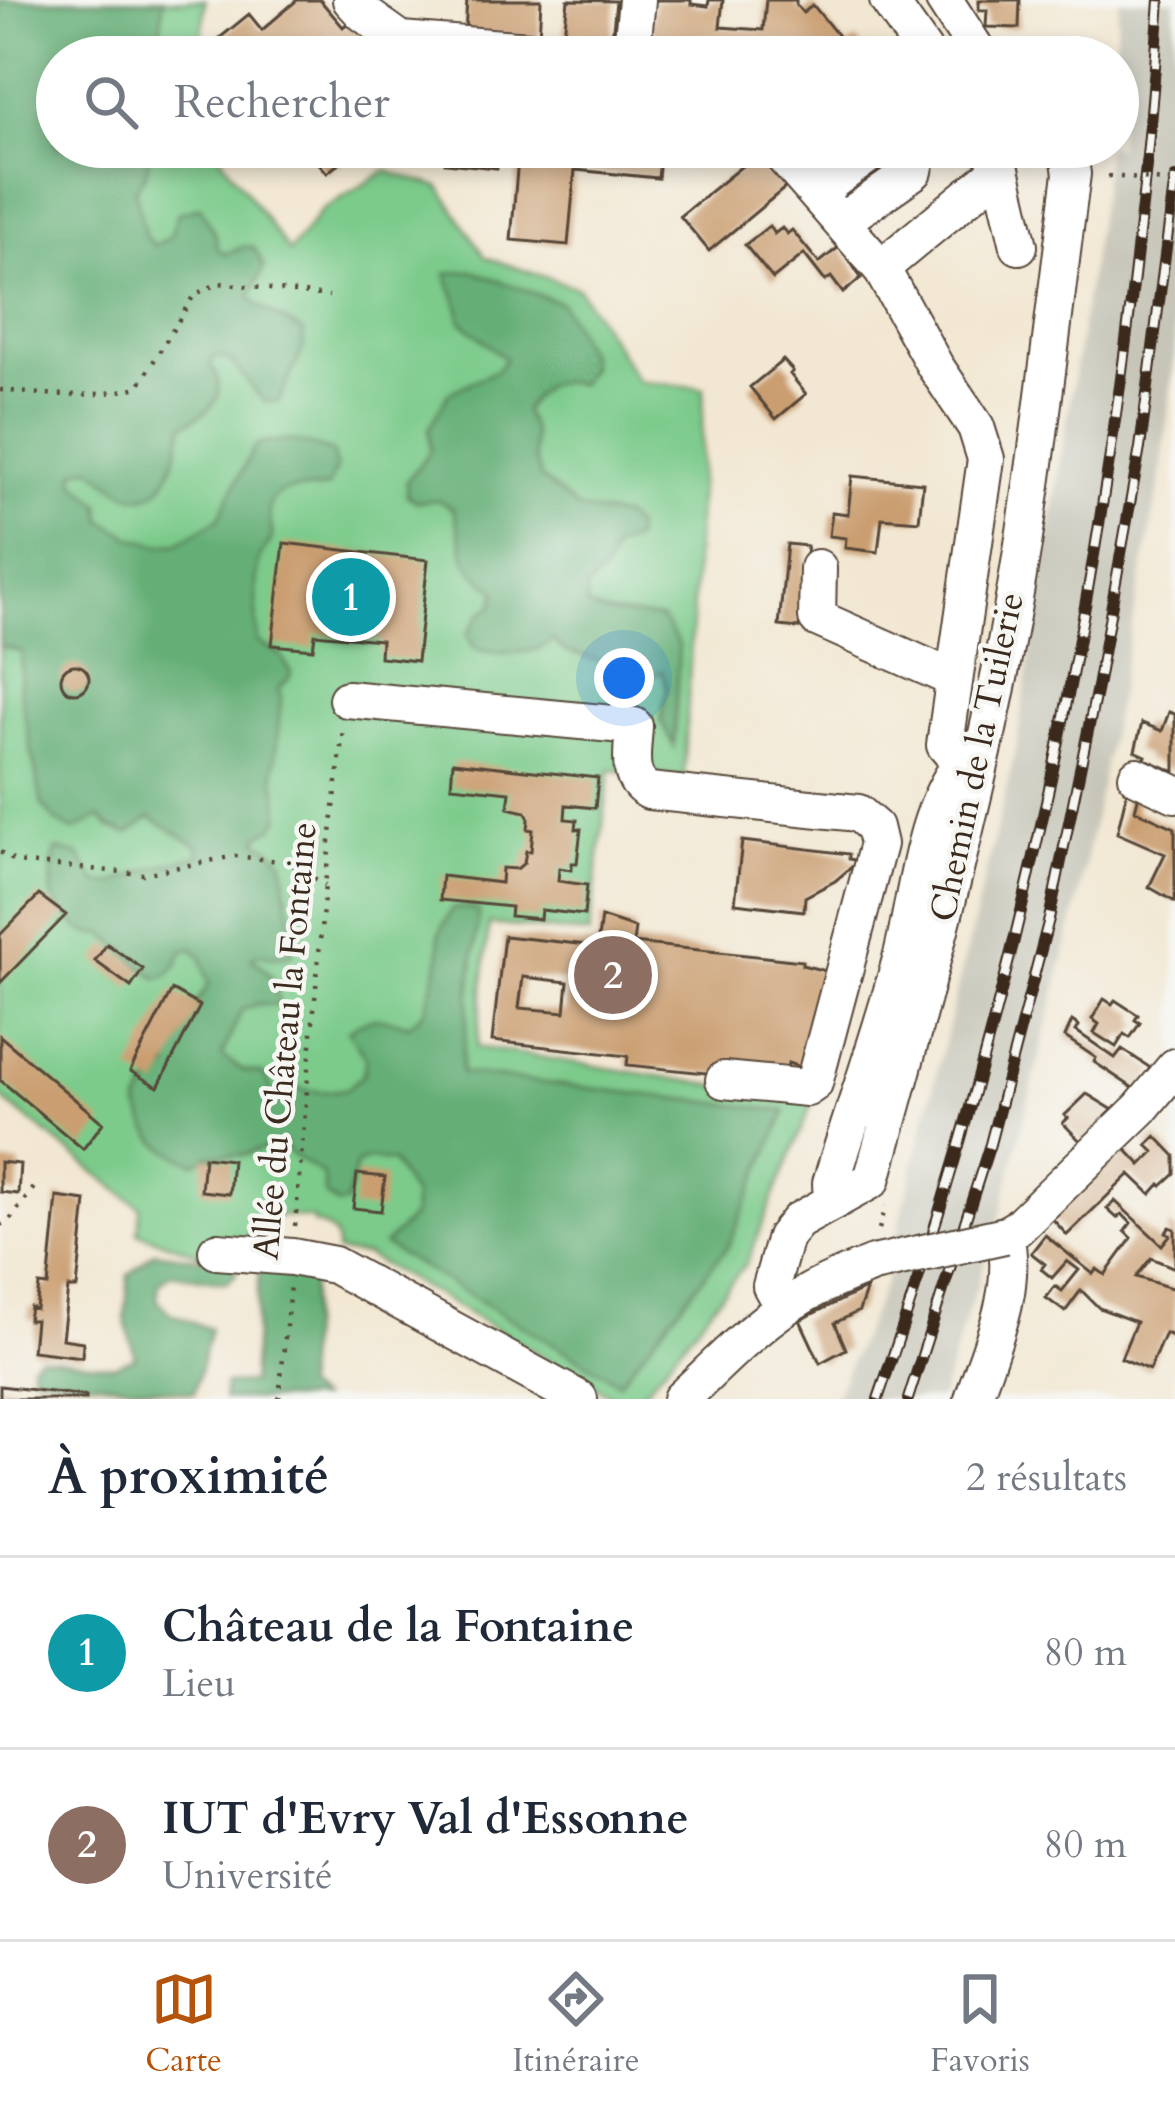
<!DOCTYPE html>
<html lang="fr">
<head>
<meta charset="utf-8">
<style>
  :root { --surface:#fff; --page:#f6f6f7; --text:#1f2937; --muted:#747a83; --line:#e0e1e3; --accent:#b45309 }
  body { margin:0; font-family:Cardo,serif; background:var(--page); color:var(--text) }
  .you { position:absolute; left:624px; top:678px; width:42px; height:42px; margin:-30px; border:9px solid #fff; border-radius:50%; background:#1a73e8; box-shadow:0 0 0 18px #1a73e833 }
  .badge { display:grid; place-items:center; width:78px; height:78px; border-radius:50%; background:var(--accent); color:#fff; font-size:39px; font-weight:700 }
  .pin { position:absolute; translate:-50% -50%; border:6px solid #fff; box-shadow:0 3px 12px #0006 }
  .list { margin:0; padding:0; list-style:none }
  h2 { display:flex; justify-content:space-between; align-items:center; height:156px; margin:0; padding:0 48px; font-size:51px }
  h2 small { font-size:39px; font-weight:400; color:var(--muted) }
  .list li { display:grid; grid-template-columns:78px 1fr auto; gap:36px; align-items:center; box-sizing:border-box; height:192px; padding:0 48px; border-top:3px solid var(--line) }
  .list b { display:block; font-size:45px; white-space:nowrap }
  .list p { margin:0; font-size:39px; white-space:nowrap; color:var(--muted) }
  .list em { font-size:39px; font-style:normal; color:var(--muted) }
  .icon { flex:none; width:66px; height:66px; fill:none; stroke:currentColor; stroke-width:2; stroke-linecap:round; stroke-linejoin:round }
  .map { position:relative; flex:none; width:1175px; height:1399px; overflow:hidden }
  .search { position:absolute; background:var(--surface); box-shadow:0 6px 18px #0003; left:36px; right:36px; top:36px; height:132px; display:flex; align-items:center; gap:30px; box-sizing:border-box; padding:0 42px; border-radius:66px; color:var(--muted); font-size:45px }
  .sheet { height:540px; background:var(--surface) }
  nav { display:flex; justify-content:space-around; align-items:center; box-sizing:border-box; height:168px; border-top:3px solid var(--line); background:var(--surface); font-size:33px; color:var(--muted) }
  nav a { display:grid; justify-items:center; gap:6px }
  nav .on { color:var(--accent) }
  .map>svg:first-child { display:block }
  .industrial { fill:#c6c5b8 }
  .green { fill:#7ccb8b; stroke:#5c7a54; stroke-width:3 }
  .forest { fill:#65af77; stroke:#506c4a; stroke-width:3 }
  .building { fill:#ca9e71; fill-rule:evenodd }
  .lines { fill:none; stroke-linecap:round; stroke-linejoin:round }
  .minor-casing { stroke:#564639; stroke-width:40 }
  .path { stroke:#564639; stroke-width:4.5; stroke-dasharray:3 9; stroke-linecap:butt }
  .minor { stroke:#fff; stroke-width:36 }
  .rail-casing { stroke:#3b2a1e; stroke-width:12 }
  .rail { stroke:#f6f6f2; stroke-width:8; stroke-dasharray:22; stroke-linecap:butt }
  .minor-bridge-casing { stroke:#564639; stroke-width:40; stroke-linecap:butt }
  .path-bridge { stroke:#564639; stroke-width:4.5; stroke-dasharray:3 9; stroke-linecap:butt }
  .minor-bridge { stroke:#fff; stroke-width:36 }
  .labels { text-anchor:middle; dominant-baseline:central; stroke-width:9; stroke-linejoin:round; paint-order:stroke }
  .street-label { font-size:36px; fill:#3b2a1e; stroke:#f6f6f2 }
</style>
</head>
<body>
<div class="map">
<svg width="1175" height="1399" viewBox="0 0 1175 1399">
  <rect width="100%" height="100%" fill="#f6f6f2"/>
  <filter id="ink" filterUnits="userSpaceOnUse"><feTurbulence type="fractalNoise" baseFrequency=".00833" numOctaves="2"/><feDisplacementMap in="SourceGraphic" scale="24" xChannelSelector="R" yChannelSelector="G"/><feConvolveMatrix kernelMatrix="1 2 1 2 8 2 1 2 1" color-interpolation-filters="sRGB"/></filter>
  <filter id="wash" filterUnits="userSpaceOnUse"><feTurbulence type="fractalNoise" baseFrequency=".004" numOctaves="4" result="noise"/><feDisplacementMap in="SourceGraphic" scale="48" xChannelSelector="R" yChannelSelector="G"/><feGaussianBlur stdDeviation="2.7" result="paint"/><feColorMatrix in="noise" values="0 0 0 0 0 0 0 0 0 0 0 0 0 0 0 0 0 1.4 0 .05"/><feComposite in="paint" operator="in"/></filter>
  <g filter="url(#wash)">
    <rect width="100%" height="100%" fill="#f2e7d2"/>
    <path class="industrial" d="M1119 0H1175V352L1160 483 1077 905 1001 1213 940 1399H834L885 1283 1016 749 1102 192 1106 147H1118V57H1114Z"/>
    <path class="green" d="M0 0H205L201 57H57V147H214L289 252 322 210 386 171 440 187 485 257 578 288 638 381 704 388 684 777 610 770 589 934 489 924 477 1047 813 1101 747 1262 638 1399H618L366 1255 337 1252C338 1235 330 1227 313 1223V1219L277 1215V1219C259 1218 251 1226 248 1243L205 1256 138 1233 140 1207 0 1097Z"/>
    <path class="forest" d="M0 0H163L159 57H57V147H146C152 165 146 175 135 190L146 238 155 246 170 237 178 213 200 207 216 235 217 248 226 254 243 247H254L264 267 250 297C264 313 286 320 304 332L303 349 279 401 264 402 230 360 216 356 210 364C230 395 213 411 184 424 178 449 168 507 131 495 117 490 102 475 90 467L76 471 75 482 100 504 103 520 131 537 159 545 178 543 218 519 254 447C284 434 303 442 332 452L336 468 328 487C313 493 295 486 282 492 262 501 271 517 272 532 273 544 264 548 260 557 254 571 256 626 258 642L281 655 291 673 288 680 278 688 281 698 274 772 280 816 272 829 260 834 258 841C297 861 280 873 289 906 293 927 295 933 292 955L278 957 258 954 252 958C268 970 279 983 278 1005L257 1004 242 1010 222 1056 242 1070 263 1074 271 1087 272 1099 285 1101 287 1087 322 1092 347 1089 363 1075 366 1058 348 1031C369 1013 384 1017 409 1025L425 1011 440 957 439 934 452 909 468 907 479 911 461 1073 786 1111 728 1246 619 1382 384 1245 413 1216V1196L392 1162 370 1159 356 1164 346 1203 338 1205 326 1196 323 1175 287 1151 283 1142 244 1155H210L195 1163C160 1149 149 1140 138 1104L151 1082 169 1069 172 1041 209 984 201 957 192 948 182 952C177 967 173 975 157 979L104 934H90L79 929 58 907 52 895V866L56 850 78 854 96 882 114 884 145 871 199 855V847L150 817 128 834 109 827 100 817 73 831 56 821 42 805 20 691 22 652 0 646Z
      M472 271 561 303 588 354 590 368 579 384C549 379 539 385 524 411L533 432 534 457 541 478 578 509 624 517 635 528V540L615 547 603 573 587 588V606L606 613 661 618 679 645 674 746 661 721 667 688 662 671 647 679 627 681 618 666 564 651 553 639C538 657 496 654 475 649L467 635 481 613 493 606 497 591C456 564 467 551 453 509L438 500 417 502 407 495 406 482 430 451 429 429 448 394 498 369 505 359 461 321 459 308 446 273Z
      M154 1252 232 1263 236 1274 227 1283 170 1274 159 1284 157 1300 170 1313 210 1329 194 1393 33 1375 31 1364 39 1356 113 1366 135 1357 125 1318 129 1275Z
      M260 1264 313 1270 303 1389 319 1399H223L225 1384 251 1383Z"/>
    <g id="blocks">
      <path class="building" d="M297 0H320L343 27 355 17 372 37 364 43 376 57H229L216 41 249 14 262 30Z
        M467 0H541L539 38 465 33Z
        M568 0 616 1 611 47 563 42Z
        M654 0H691V4L708 6 709 0H723L720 27 763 30 766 0H796V5L803 13 813 5 847 47 856 40 870 57H741L742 40 727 39 725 55 649 48Z
        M979 0H1020L1019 28 986 27 987 10H979Z
        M305 147H359L327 173Z
        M447 147H499L497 168 445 163Z
        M519 147H661L658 178 575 170 568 245 511 240Z
        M758 153 786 187 709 251 680 216Z
        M769 226 774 234 782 228 787 234 792 230 819 263 840 246 861 278 843 293 831 277 825 281 804 254 773 279 745 245Z
        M783 360 793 371 790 374 806 394 776 419 750 387Z
        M852 476 923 483 919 521 882 518 878 552 845 548 846 538 829 536 832 512 848 514Z
        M284 543 428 560 417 661 380 657 381 640 315 634 313 649 272 645Z
        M787 544 807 546 799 628 779 626Z
        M61 679a14 14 0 1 1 28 0a14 14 0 1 1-28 0Z
        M1169 712 1175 714V772L1145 759 1146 756 1135 751 1142 723 1162 731Z
        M453 762 598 778 595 808 566 805 565 819 577 820 576 829H581L577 863H572L571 870 559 868 558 881 587 885 584 915 541 910 540 919 510 916 511 907 440 900 442 876 501 883 502 868 517 869 524 863 526 851H531L533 830 528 829 529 819 526 812 508 808 510 792 451 786Z
        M1129 783 1141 786 1135 810 1175 828V902L1149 887 1165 854 1117 833Z
        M742 841 849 854V859L859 861 835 881 805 897 804 911 735 903Z
        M39 895 66 915 0 983V935Z
        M601 917 635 928 633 943 802 961V965L834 973 803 1076 795 1074 797 1066 788 1063 784 1081 627 1065 628 1056 492 1041 504 936 597 946ZM523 977 568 982 565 1012 519 1008Z
        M107 944 143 969 131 987 95 961Z
        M172 990 200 1006 158 1087 130 1071Z
        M1104 999 1112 1004 1115 1000 1138 1015 1135 1020 1140 1023 1130 1038 1124 1034 1116 1047 1094 1033 1099 1024 1092 1019Z
        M1072 1021 1079 1026 1076 1031 1115 1058 1122 1049 1155 1071 1139 1092 1094 1062 1096 1058 1065 1037Z
        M0 1036 103 1123 83 1149 0 1080Z
        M1087 1094 1118 1113 1084 1145 1063 1123 1068 1118 1065 1115Z
        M1156 1136 1175 1156V1174L1162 1186 1160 1184 1151 1194 1130 1174 1067 1235 1049 1215 1122 1145 1141 1165 1154 1152 1147 1145Z
        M204 1157 232 1160 229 1194 201 1191Z
        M0 1162 20 1164 18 1194 0 1192Z
        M357 1174 385 1177 381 1211 353 1208Z
        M57 1197 86 1201 77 1288H68L62 1339 83 1342 82 1357 32 1351 35 1320H28L30 1307 36 1309 39 1285 48 1286Z
        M1115 1201 1162 1245 1170 1235 1166 1232 1170 1227 1175 1229V1268L1151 1258 1136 1277 1175 1289V1337L1165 1333 1149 1370 1121 1358 1136 1322 1099 1308 1081 1290 1065 1312 1046 1298 1055 1286 1062 1291 1079 1270 1067 1261 1052 1278 1041 1269 1045 1264 1031 1253 1045 1235 1093 1274 1097 1269 1105 1275 1132 1238 1125 1231 1131 1223 1122 1214 1117 1218 1107 1209Z
        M867 1288 859 1311 835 1323 846 1349 820 1363 800 1320Z
        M0 1386 86 1396V1399H0Z"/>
    </g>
  </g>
  <g filter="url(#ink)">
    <use href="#blocks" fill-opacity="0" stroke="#564639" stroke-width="3"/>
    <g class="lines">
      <defs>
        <path id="minor" d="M351 0 363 13 401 40 620 57
          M888 0 928 57
          M944 0 981 57
          M631 57 637 0
          M775 147 881 268 935 366 976 427 986 459 945 745 961 764
          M989 147 1001 169 1019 246
          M816 193 879 147
          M842 221 914 171 917 156 910 147
          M881 268 1001 169
          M818 568 817 618 954 679
          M347 699 634 726C633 750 625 779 649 791L858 813 874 827 878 844 814 1083 807 1088 724 1080
          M1137 776 1175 794
          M832 1202 831 1183C854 1108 881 1034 901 959 917 898 922 814 961 764L977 766
          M217 1251 292 1257 334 1265 579 1399
          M783 1308 771 1286 785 1237 798 1221 872 1180C919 1011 966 841 1001 668 1034 505 1050 339 1072 174L1068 147
          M681 1399C720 1363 757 1322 804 1295 826 1282 850 1273 873 1264
          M973 1399C990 1347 1018 1291 1005 1235L1017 1228 1140 1109 1175 1067"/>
      </defs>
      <use href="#minor" class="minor-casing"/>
      <path class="path" d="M0 390C45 395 94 399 138 387L194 295 219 283 329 296
        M0 852 16 862 143 874 235 856 288 862 325 885
        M0 1225 10 1220 38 1182
        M295 1226 325 885 343 730
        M879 1229 886 1206
        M279 1399 290 1285"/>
      <use href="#minor" class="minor"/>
      <defs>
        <path id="rail" d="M878 1399C1035 949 1127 475 1160 0
          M908 1399 990 1144 1049 919 1097 687 1140 448 1175 178"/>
      </defs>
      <use href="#rail" class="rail-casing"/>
      <use href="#rail" class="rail"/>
      <defs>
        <path id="minor-bridge" d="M873 1264 1005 1235"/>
      </defs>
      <use href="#minor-bridge" class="minor-bridge-casing"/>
      <path class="path-bridge" d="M1108 176 1175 182"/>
      <use href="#minor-bridge" class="minor-bridge"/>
    </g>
  </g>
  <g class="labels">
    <g class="street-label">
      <text transform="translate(977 757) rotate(-78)">Chemin de la Tuilerie</text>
      <text transform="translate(285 1041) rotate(-85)">Allée du Château la Fontaine</text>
    </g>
  </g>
</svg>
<div class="you"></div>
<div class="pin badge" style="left:351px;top:597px;background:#0f9aa8">1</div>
<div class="pin badge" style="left:613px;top:975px;background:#8d6e63">2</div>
<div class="search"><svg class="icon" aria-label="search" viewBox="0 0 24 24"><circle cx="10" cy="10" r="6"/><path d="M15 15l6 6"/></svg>Rechercher</div>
</div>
<section class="sheet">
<h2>À proximité<small>2 résultats</small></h2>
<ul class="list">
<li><span class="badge" style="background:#0f9aa8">1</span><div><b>Château de la Fontaine</b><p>Lieu</p></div><em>80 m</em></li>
<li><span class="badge" style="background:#8d6e63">2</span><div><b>IUT d'Evry Val d'Essonne</b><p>Université</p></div><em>80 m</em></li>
</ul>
</section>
<nav>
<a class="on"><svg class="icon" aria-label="map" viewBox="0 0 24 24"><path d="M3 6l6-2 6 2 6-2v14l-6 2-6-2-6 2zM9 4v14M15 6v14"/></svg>Carte</a>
<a><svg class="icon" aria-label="directions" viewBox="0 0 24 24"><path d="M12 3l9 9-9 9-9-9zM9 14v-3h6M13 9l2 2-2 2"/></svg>Itinéraire</a>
<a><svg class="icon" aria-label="saved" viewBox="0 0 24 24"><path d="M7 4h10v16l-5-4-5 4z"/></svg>Favoris</a>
</nav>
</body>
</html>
